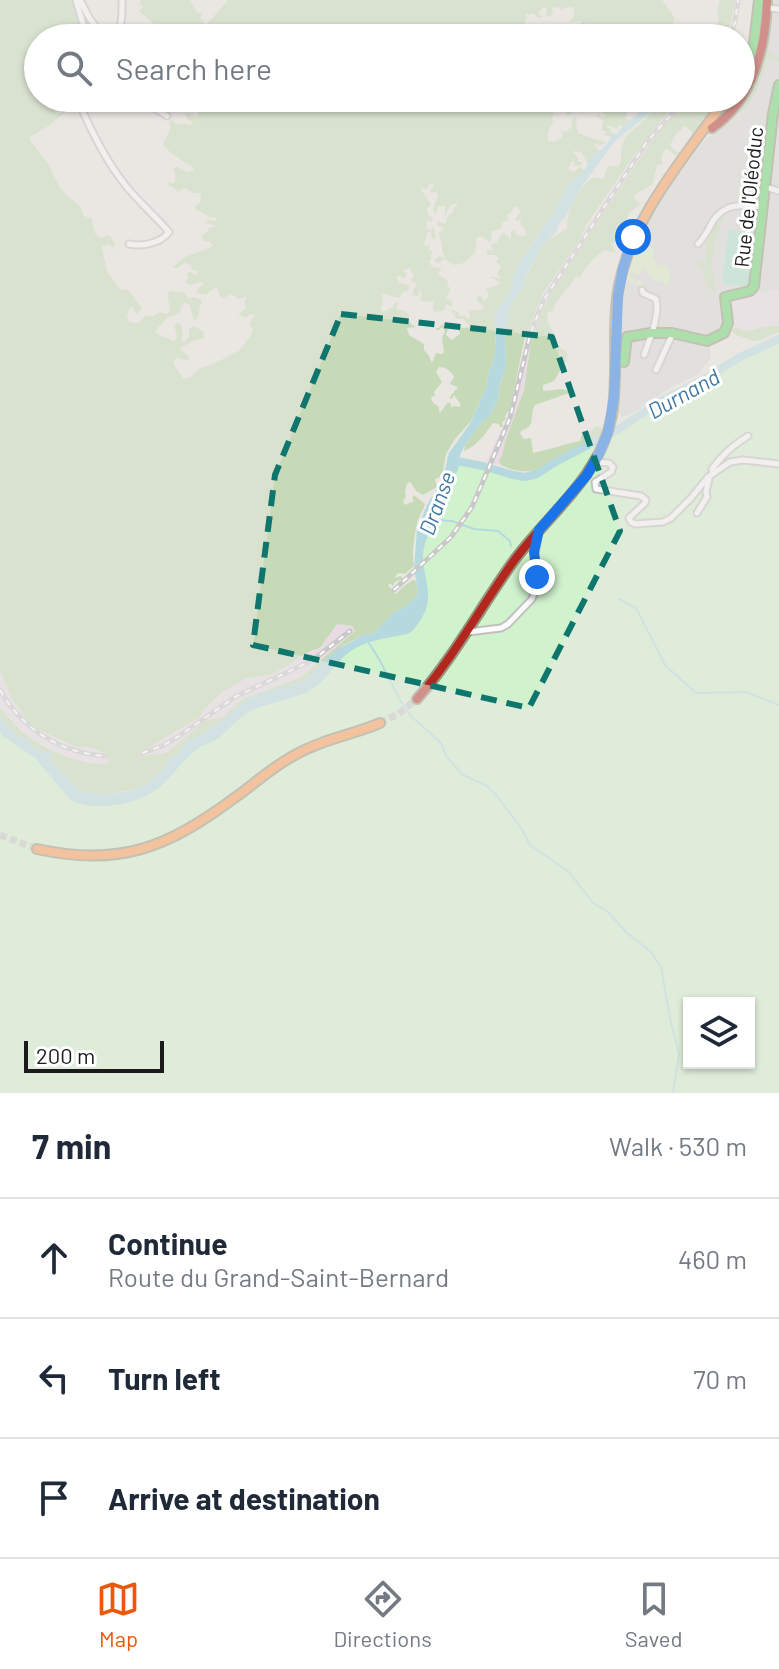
<!DOCTYPE html>
<html lang="en">
<head>
<meta charset="utf-8">
<style>
  :root { --surface:#fff; --page:#f6f6f7; --text:#1f2937; --muted:#747a83; --line:#e0e1e3; --accent:#ea580c }
  body { margin:0; font-family:Barlow,sans-serif; background:var(--page); color:var(--text) }
  .controls { position:absolute; right:24px; bottom:24px; display:grid; overflow:hidden; border-radius:0px; box-shadow:0 2px 6px #0004 }
  .controls button { width:72px; height:72px; display:grid; place-items:center; padding:0; border:0; border-bottom:2px solid var(--line); background:var(--surface); color:var(--text); font:40px sans-serif }
  .scale { position:absolute; left:24px; bottom:20px; width:140px; box-sizing:border-box; padding-left:8px; border:4px solid #1b1b1b; border-top:0; font-size:22px; line-height:28px; white-space:nowrap; color:#1b1b1b; -webkit-text-stroke:6px #fff; paint-order:stroke }
  .stop { position:absolute; width:24px; height:24px; margin:-18px; border:6px solid #1a73e8; border-radius:50%; background:#fff }
  .stop.end { background:#1a73e8; border-color:#fff; box-shadow:0 2px 8px #0008 }
  .list { margin:0; padding:0; list-style:none }
  h2 { display:flex; justify-content:space-between; align-items:center; height:104px; margin:0; padding:0 32px; font-size:34px }
  h2 small { font-size:26px; font-weight:400; color:var(--muted) }
  .list li { display:grid; grid-template-columns:52px 1fr auto; gap:24px; align-items:center; box-sizing:border-box; height:120px; padding:0 32px; border-top:2px solid var(--line) }
  .list b { display:block; font-size:30px; white-space:nowrap }
  .list p { margin:0; font-size:26px; white-space:nowrap; color:var(--muted) }
  .list em { font-size:26px; font-style:normal; color:var(--muted) }
  .icon { flex:none; width:44px; height:44px; fill:none; stroke:currentColor; stroke-width:2; stroke-linecap:round; stroke-linejoin:round }
  .map { position:relative; flex:none; width:779px; height:1093px; overflow:hidden }
  .search { position:absolute; background:var(--surface); box-shadow:0 2px 6px #0004; left:24px; right:24px; top:24px; height:88px; display:flex; align-items:center; gap:20px; box-sizing:border-box; padding:0 28px; border-radius:44px; color:var(--muted); font-size:30px }
  .sheet { height:464px; background:var(--surface) }
  nav { display:flex; justify-content:space-around; align-items:center; box-sizing:border-box; height:112px; border-top:2px solid var(--line); background:var(--surface); font-size:22px; color:var(--muted) }
  nav a { display:grid; justify-items:center; gap:4px }
  nav .on { color:var(--accent) }
  .map>svg:first-child { display:block }
  .residential { fill:#d9d7d5 }
  .industrial { fill:#e8dbe4 }
  .grass { fill:#d8e9c0 }
  .forest { fill:#c6dab7; fill-rule:evenodd }
  .park { fill:#d0f2cd; fill-rule:evenodd }
  .pitch { fill:#ace3c9 }
  .water { fill:#b5d9df }
  .lines { fill:none; stroke-linecap:round; stroke-linejoin:round }
  .stream { stroke:#b5d9df; stroke-width:2 }
  .river { stroke:#b5d9df; stroke-width:8 }
  .primary-tunnel { stroke:#cbc8c5; stroke-width:7; stroke-dasharray:7 3.5; stroke-linecap:butt }
  .street-casing { stroke:#c2c1bf; stroke-width:9 }
  .fast-casing { stroke:#94937b; stroke-width:12 }
  .slow-casing { stroke:#94937b; stroke-width:12 }
  .jam-casing { stroke:#94937b; stroke-width:12 }
  .street { stroke:#fcfbfb; stroke-width:5 }
  .fast { stroke:#63d668; stroke-width:8 }
  .slow { stroke:#ff974d; stroke-width:8 }
  .jam { stroke:#b3261e; stroke-width:8 }
  .rail-casing { stroke:#c9c8c8; stroke-width:5 }
  .rail { stroke:#fff; stroke-width:2; stroke-dasharray:6; stroke-linecap:butt }
  .route { stroke:#1a73e8; stroke-width:10 }
  .marked { fill:none; stroke:#0f766e; stroke-width:6; stroke-dasharray:16 10; stroke-linejoin:round }
  .labels { text-anchor:middle; dominant-baseline:central; stroke-width:6; stroke-linejoin:round; paint-order:stroke }
  .street-label { font-size:20px; fill:#1b1b1b; stroke:#fff }
  .water-label { font-size:22px; font-style:italic; fill:#427aa5; stroke:#fff }
</style>
</head>
<body>
<div class="map">
<svg width="779" height="1093" viewBox="0 0 779 1093">
  <rect width="100%" height="100%" fill="#eae7e3"/>
  <path class="residential" d="M763 0H779V289L726 299 731 325 726 332 709 343 711 358 699 374 668 389 634 413 622 417 616 409 621 305 627 268 638 235 651 211 704 141 734 114 731 102 733 98H741V83L757 38Z"/>
  <path class="industrial" d="M684 98H691L666 123 649 145 551 293 531 342 524 390 505 442 501 465 486 462 501 430 506 424 530 327 545 292 645 141Z
    M779 289V326H769L744 331 731 325 726 299Z
    M337 624 352 626 355 631 301 677 241 700 223 717 205 721 166 753 142 756 139 752 200 717 204 709 222 692 245 679 275 673 310 651 320 648Z
    M0 670 12 699 32 726 76 747H89L108 755 109 761 104 765 85 764 57 752 31 738 0 708Z"/>
  <path class="grass" d="M646 242 654 252 653 260 659 265H666C670 270 671 278 669 284L653 280 646 270 643 269 638 275 631 272 629 274 635 281 641 280 645 286 631 283 627 279C626 266 636 257 635 246L637 243 643 244Z"/>
  <path class="forest" d="M0 0H72L73 3 81 7C85 18 93 27 98 38H38V98H63L54 104 52 108 57 114 63 112 64 107 66 109C62 118 40 132 31 136L30 140 49 165 59 186 67 196 80 206 84 216 91 218C94 226 92 235 102 238L109 235 115 244 114 247 107 244 102 247 107 271 120 289 128 290 142 308 136 315 133 307 129 308 127 316 129 322 138 323 145 316H153L160 312 168 314 170 308 167 295 170 291 184 292 188 298 193 297 202 300 197 320 193 319 190 305 185 303 181 306 180 313 167 318 155 331 157 334 174 341 177 337 174 325 177 323H180L183 333 181 340 184 342 189 337V329L191 327H195L203 331 204 337 202 339 192 341 181 348V350L189 356V359L186 360 177 358 174 361V365L184 379 191 377 200 368 211 365 239 351 252 334 253 328 250 326 251 320 256 315 250 314 246 318 238 314 247 308 244 303 247 296 239 299 231 294 222 299 216 287 206 295 197 293V289L204 284 201 282 189 285 185 282 188 278 187 273 190 272 196 275 198 274V271L192 270 191 265 184 263 178 268H173C184 253 198 254 213 246L210 242 202 240V235L207 232 209 228 216 226 205 222 210 220 215 222 217 219 215 217H210L195 209V206L200 203 201 193H194L184 188 178 192 173 187 167 185 168 182 174 184C178 176 173 174 174 168L177 167 187 172 192 171 194 168C187 165 166 150 163 145L171 127 169 122 171 120 175 123 191 125 193 122 187 119 185 115 188 113 196 117 199 114 195 105 187 102 183 98H197L201 103 203 101 201 98H497L499 100 506 98 501 102 503 110C514 94 536 98 554 98L560 105 563 102 568 105 567 109 572 112 568 116 566 112H562V106L551 108 550 110 554 114 552 117 553 123C549 128 546 135 549 141L554 142 562 137 563 133 560 130 565 132 572 127 571 121 575 117 577 118 576 123 578 133C587 136 594 140 604 141L605 143 602 145 594 144V146L599 150 597 154 589 159V165L581 152 574 151 573 154 576 155 579 162H582V165L574 166 575 162 572 161 568 169 573 172 581 167 584 170 578 179 566 188 556 209 557 213 546 222 515 271 509 293 499 307 494 319 496 325 495 352 493 362 489 371 487 385 471 421 455 439 446 454 443 471 440 477 435 479 437 487 423 495 417 492 410 482 407 483 405 491 406 496 403 501 405 505 414 501 412 498 414 495 425 504C424 509 421 513 419 517 415 527 411 557 414 566L405 574 398 573 394 578 401 576 403 579 395 582 393 586 390 583 388 586 392 589V592L396 594 404 586 413 580 416 581 418 591 417 596 405 607 394 612 379 628 372 634H365L344 645 321 664 310 677 296 684 268 691 245 700 222 721 194 739H189L178 754 169 759 165 767 150 783 138 789 102 795 82 793 52 762 51 754 48 752 37 751 30 746 25 737H18L0 718V708C10 718 20 731 32 739 53 753 79 763 104 765L109 761 108 754 89 747H76L31 726 12 699 0 670ZM429 184H433V188L430 191 431 193 435 192 438 195 433 210 436 215 438 206H446L444 214 446 216C447 210 449 204 456 204L458 206 454 207V211L448 216 445 224 438 221 437 223V225L444 228 439 233C442 240 441 251 445 257L443 258 440 256 436 258 434 261 438 264 444 259 454 265 464 263 475 253 477 237H483L490 243 492 231 502 228V223L509 220 506 215 511 213 514 207H517L521 211 515 220 518 221 521 218 520 224 526 230V234L524 237 517 235 514 230 511 232V239L503 232 496 243 491 244 493 251 486 249 488 255H497L498 260 494 261 501 266 497 274 501 279 491 276 489 278H493L501 284 485 289 488 292V298L483 301 481 296H478L477 301 484 307 481 310 469 311 470 316 468 319 464 315 460 317 457 311 450 310 452 313 456 312 454 315 457 319H463L471 327 462 328 457 323 460 334 452 340 446 335 448 330 442 324 439 328H436L437 331 442 327 445 331 442 338 444 352 442 354 436 353 432 363 429 356 424 350V344L409 335 407 328 416 327 412 325 408 320 409 316 406 311 396 309 398 303 396 302 393 307 383 312 380 309 383 305 382 295 384 294 399 298 403 292 408 291 410 286 400 283 396 277 398 275 403 278 406 277 407 274 403 271 409 268 414 275 411 280 417 284 413 291V295L418 296 420 293 417 291 420 290 422 294 420 300 426 302 433 301V309L436 312 445 310V306L447 304 450 307 452 306V301L446 298 451 289 447 285 448 281 438 274 439 271 443 269 432 267 429 261 432 258 430 256 433 252 429 249 430 246H426L424 244 428 232H431L432 239 436 238 433 226 431 231 425 228 427 225V220L432 222 433 219 427 214V208L431 204 421 190 423 188 427 189ZM439 367C445 367 452 371 454 377L450 384 458 387 449 398 452 399 454 395 461 405 459 407 455 406 451 407V404L448 402 440 413 438 406 433 403 431 397 435 396 434 392 442 382 436 372ZM337 624 352 626 355 631 301 677 241 700 223 717 205 721 166 753 142 756 139 753 200 717 204 709 222 692 245 679 275 673 310 651 320 648Z
    M141 0H190L197 13 202 12 200 18 206 25 228 0H662L675 18 670 31 673 36 669 38H583L588 35 587 23 584 25 583 33 574 36 573 34 580 30 575 28V26L582 24 580 21 569 22 572 19 575 10 572 7 563 8 562 10 558 7 552 8 553 13 549 17 546 15 547 9 544 7C541 9 538 12 539 16L542 15V18L536 17 534 13 531 14H525L527 17 524 22 526 24H532L533 30H540L543 26 547 28 552 25V28L548 33 550 38 545 31H541L534 38H173L167 27 154 24 139 11 143 7 140 4Z
    M720 0H735L731 22 728 28 726 38H715L712 31 719 20 717 9Z
    M769 38 770 42 768 52 779 57V61L771 58 767 61C760 81 756 100 739 114L738 111C749 99 753 85 756 69 759 58 766 47 769 38Z
    M597 98H632L628 104 629 109 625 118 630 121 624 126 619 125 618 129 607 125V128L612 129 610 130 611 133 617 134 611 137 602 134 608 133 602 130 603 121 596 116 598 115 603 117 606 115C597 107 598 109 597 98Z
    M668 98H681L660 122 635 154 587 224 580 239 542 295 524 341 512 400 510 409 505 416 506 419 502 422 503 427H500L499 424 493 423C485 434 477 446 464 451L465 445 480 424 490 416 498 400 499 388 506 367 505 337 510 307 538 254 539 250 550 239 567 229C567 210 576 188 594 177L603 179 607 168 610 166 618 167C624 157 619 152 623 143 626 134 633 130 640 124 650 115 655 104 668 98Z
    M691 98H722L693 136 691 131 685 126 676 134 670 145 675 151 679 152 676 156 667 149 663 151 661 160 663 164 657 165 653 184 634 195V199L641 204 631 211 618 234 621 242 615 241 612 244 616 253 604 250C596 255 583 270 580 278L578 276 575 277C569 290 556 297 553 311L548 312 547 321 553 332 552 343 567 352V359L554 381 543 385V390L545 391 562 389 572 392 535 405C528 417 538 425 521 431L520 434 524 439 531 438 533 453C549 450 564 444 580 441L583 431 589 432 597 426 601 427C602 433 603 434 598 438 591 444 581 445 573 449 560 455 547 469 533 471 521 472 510 470 501 465L499 460 502 456 505 442 524 390 531 342 544 307 551 293 649 145 666 123Z
    M725 214C718 233 712 245 712 266 712 276 716 285 715 293 705 288 704 279 703 269L698 267 697 262 700 260 701 266 705 264C706 246 709 224 725 214Z
    M769 326H779V332C771 335 763 340 755 341 747 341 745 336 737 336L731 331 735 327 745 331Z"/>
  <path class="park" d="M779 337V1093H0V724L81 800 127 795 163 779 188 746 249 708 310 688 347 651 416 614 422 540 452 464 465 460 515 476 539 474 577 448 600 442 639 419 652 406 687 385 701 382 758 343ZM689 1003H749V1063H689Z"/>
  <path class="pitch" d="M728 230 757 233 751 287 722 284Z"/>
  <path class="water" d="M651 98H665L640 121 614 142 580 189 565 217 559 223 557 231 539 250 538 254 526 275 524 286 510 307 505 337 506 367 499 387 498 400 490 416 480 424 465 445 460 455 458 470 452 478 449 489 446 488 445 498 443 501V512C433 522 424 540 423 555 423 582 438 598 417 625 415 628 412 632 409 633 406 635 399 635 397 636 381 639 364 642 351 651 335 661 328 680 312 689 294 700 274 701 255 709 239 715 230 730 217 739 212 743 205 744 200 747 177 763 169 787 141 798 123 806 87 811 70 799L35 758 3 736 0 732V718L18 737H25C32 749 37 751 50 752L52 762 80 791 102 795 131 791 146 785 165 767 170 758 178 754 189 739 194 738 222 721 245 700 268 691 296 684 310 677 321 664 338 649 365 634H372L376 631 394 612 405 607 417 596 418 591 414 569 417 530 427 505 443 478 449 453 470 424 487 385 489 371 493 362 495 352 496 325 494 319 499 307 509 293 515 271 520 261 535 241 546 222 557 213 555 209C559 203 562 196 565 190 573 177 587 174 590 157 600 151 607 146 612 135L617 134 623 126 637 115Z"/>
  <g class="lines">
    <path class="stream" d="M437 520 452 521 474 529 498 531 510 541 511 546
      M619 599 636 608 665 665 696 693 746 692 779 705
      M369 643 379 659 400 700 411 716 441 743 446 756 463 775 487 786 497 796 521 828 530 845 569 872 593 903 607 911 626 932 651 952 661 967 671 1023 679 1053 673 1093"/>
    <path class="river" d="M451 460 483 466 513 475 525 477 537 474 559 460 614 432 661 401 702 380 742 356 779 339"/>
    <path class="primary-tunnel" d="M380 723 398 714 417 699
      M0 835 37 849"/>
    <defs>
      <path id="street" d="M76 0 87 38
        M80 0 90 19 105 38
        M767 8 779 9
        M114 38C123 27 122 13 122 0
        M77 98C90 129 105 160 126 186 139 202 155 216 169 232 161 243 142 247 129 244
        M138 98 167 116
        M765 187 779 191
        M698 244C705 237 709 229 713 221 726 202 742 205 762 207
        M642 290 643 293 656 299C660 316 650 338 644 355
        M656 370 673 333
        M595 462 609 463 613 467 611 472 595 482 596 489 641 496 646 500 645 503 629 518 631 522 635 524 663 522 671 518 691 498 708 477 730 462 743 460 779 464
        M713 472 712 469C722 455 733 445 748 436
        M697 513 707 497 706 492 709 479 708 477
        M468 632 501 628 508 624 532 599 538 583 534 560 538 536"/>
      <path id="fast" d="M741 81 754 43 759 0
        M624 362 627 337 651 333H672L707 341 724 333 728 323 725 297 750 291 754 286 773 114 779 85"/>
      <path id="slow" d="M612 415C619 372 611 328 619 285 634 212 686 157 726 98
        M37 849C119 867 167 848 233 799 253 785 271 768 293 756 320 740 352 735 380 723"/>
      <path id="jam" d="M712 128C753 100 766 48 767 0
        M417 699C454 657 480 608 513 562 548 514 601 477 612 415"/>
    </defs>
    <use href="#street" class="street-casing"/>
    <use href="#fast" class="fast-casing"/>
    <use href="#slow" class="slow-casing"/>
    <use href="#jam" class="jam-casing"/>
    <use href="#street" class="street"/>
    <use href="#fast" class="fast"/>
    <use href="#slow" class="slow"/>
    <use href="#jam" class="jam"/>
    <defs>
      <path id="rail" d="M730 38 735 22 738 0
        M394 590 451 537 472 507 510 418 530 335 543 301 646 143 686 98
        M0 690C23 730 61 753 106 756
        M142 753 162 746 176 738 235 697 313 660 350 631"/>
    </defs>
    <use href="#rail" class="rail-casing"/>
    <use href="#rail" class="rail"/>
  </g>
  <g class="lines">
    <path class="route" d="M537 577 534 552 539 530 587 475 599 454 608 432 614 397 618 296 623 269 633 237"/>
  </g>
  <path d="M0 0H779V1093H0ZM341 314 552 337 620 531 529 708 253 645 275 475Z" fill="#eae7e3" fill-opacity=".55" fill-rule="evenodd"/>
  <path class="marked" d="M341 314 552 337 620 531 529 708 253 645 275 475Z"/>
  <g class="labels">
    <g class="street-label">
      <text transform="translate(748 197) rotate(-84)">Rue de l'Oléoduc</text>
    </g>
    <g class="water-label">
      <text transform="translate(683 393) rotate(-29)">Durnand</text>
      <text transform="translate(436 503) rotate(-70)">Dranse</text>
    </g>
  </g>
</svg>
<div class="controls">
<button><svg class="icon" aria-label="layers" viewBox="0 0 24 24"><path d="M12 4l9 5-9 5-9-5zM3 14l9 5 9-5"/></svg></button>
</div>
<div class="scale">200 m</div>
<div class="stop" style="left:633px;top:237px"></div>
<div class="stop end" style="left:537px;top:577px"></div>
<div class="search"><svg class="icon" aria-label="search" viewBox="0 0 24 24"><circle cx="10" cy="10" r="6"/><path d="M15 15l6 6"/></svg>Search here</div>
</div>
<section class="sheet">
<h2>7 min<small>Walk · 530 m</small></h2>
<ul class="list">
<li><svg class="icon" aria-label="ahead" viewBox="0 0 24 24"><path d="M12 20V5M6 11l6-6 6 6"/></svg><div><b>Continue</b><p>Route du Grand-Saint-Bernard</p></div><em>460 m</em></li>
<li><svg class="icon" aria-label="left" viewBox="0 0 24 24"><path d="M17 20v-9H6M10 6l-5 5 5 5"/></svg><div><b>Turn left</b></div><em>70 m</em></li>
<li><svg class="icon" aria-label="arrive" viewBox="0 0 24 24"><path d="M6 21V4h12l-3 4 3 4H6"/></svg><div><b>Arrive at destination</b></div></li>
</ul>
</section>
<nav>
<a class="on"><svg class="icon" aria-label="map" viewBox="0 0 24 24"><path d="M3 6l6-2 6 2 6-2v14l-6 2-6-2-6 2zM9 4v14M15 6v14"/></svg>Map</a>
<a><svg class="icon" aria-label="directions" viewBox="0 0 24 24"><path d="M12 3l9 9-9 9-9-9zM9 14v-3h6M13 9l2 2-2 2"/></svg>Directions</a>
<a><svg class="icon" aria-label="saved" viewBox="0 0 24 24"><path d="M7 4h10v16l-5-4-5 4z"/></svg>Saved</a>
</nav>
</body>
</html>
